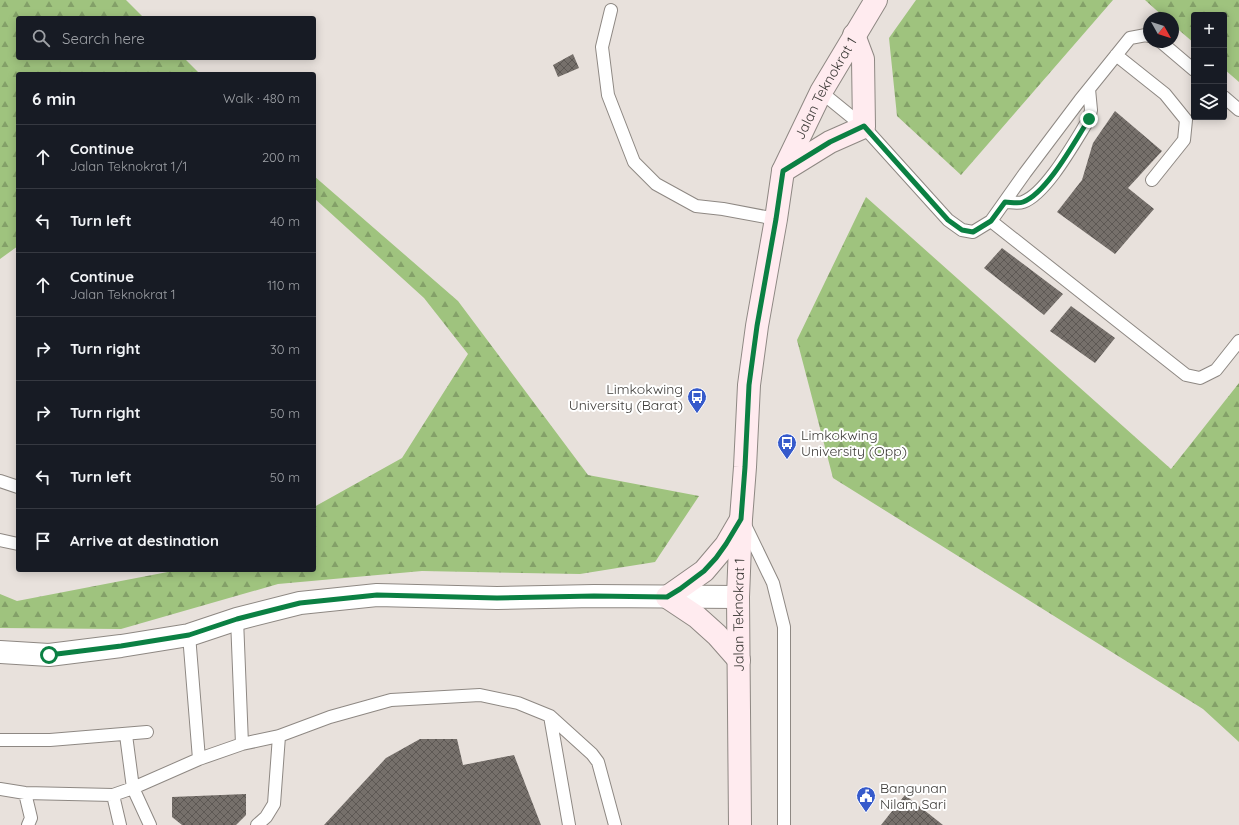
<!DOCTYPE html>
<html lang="en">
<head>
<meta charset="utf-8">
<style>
  :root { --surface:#171b24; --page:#242831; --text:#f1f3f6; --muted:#9ea1a6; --line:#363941 }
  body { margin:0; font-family:Quicksand,sans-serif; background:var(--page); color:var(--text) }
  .controls { position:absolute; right:12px; top:12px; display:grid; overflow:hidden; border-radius:4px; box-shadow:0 2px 10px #0003 }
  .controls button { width:36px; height:36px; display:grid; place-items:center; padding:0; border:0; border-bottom:1px solid var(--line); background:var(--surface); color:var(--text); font:20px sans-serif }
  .compass { position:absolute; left:1143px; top:12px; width:36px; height:36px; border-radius:50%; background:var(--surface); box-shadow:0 2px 10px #0003; rotate:129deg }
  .stop { position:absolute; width:12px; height:12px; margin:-9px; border:3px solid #0b8043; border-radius:50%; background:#fff }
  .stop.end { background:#0b8043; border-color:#fff; box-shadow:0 1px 4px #0008 }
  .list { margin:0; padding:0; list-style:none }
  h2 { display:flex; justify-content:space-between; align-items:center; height:52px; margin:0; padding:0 16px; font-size:17px }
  h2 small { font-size:13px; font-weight:400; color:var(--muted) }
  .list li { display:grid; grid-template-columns:26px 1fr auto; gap:12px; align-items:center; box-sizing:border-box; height:64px; padding:0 16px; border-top:1px solid var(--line) }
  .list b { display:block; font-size:15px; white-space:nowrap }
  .list p { margin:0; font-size:13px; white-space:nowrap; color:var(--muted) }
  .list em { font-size:13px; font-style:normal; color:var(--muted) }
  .icon { flex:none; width:22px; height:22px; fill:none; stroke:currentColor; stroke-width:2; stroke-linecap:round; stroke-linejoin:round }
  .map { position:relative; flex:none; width:1239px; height:825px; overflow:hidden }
  .search { position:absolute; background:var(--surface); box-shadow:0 2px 10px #0003; left:16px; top:16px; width:300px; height:44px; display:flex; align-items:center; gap:10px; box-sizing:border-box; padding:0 14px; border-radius:4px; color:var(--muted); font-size:15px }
  .panel { position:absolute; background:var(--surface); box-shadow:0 2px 10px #0003; left:16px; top:72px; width:300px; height:500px; border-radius:4px }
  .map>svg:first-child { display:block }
  .forest { fill:url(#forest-firs) }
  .building { fill:url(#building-cross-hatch) }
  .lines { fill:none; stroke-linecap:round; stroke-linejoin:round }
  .lane-casing { stroke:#8e8883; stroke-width:14 }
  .street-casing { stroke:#8e8883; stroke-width:24 }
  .secondary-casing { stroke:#8e8883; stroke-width:24 }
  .lane { stroke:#fff; stroke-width:12 }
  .street { stroke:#fff; stroke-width:22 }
  .secondary { stroke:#ffebef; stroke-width:22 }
  .route { stroke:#0b8043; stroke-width:5 }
  .labels { text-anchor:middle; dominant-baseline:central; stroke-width:4; stroke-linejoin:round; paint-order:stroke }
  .street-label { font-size:14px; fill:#3e3c39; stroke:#fff }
  .poi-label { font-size:14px; fill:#3e3c39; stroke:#fff; text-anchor:start }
</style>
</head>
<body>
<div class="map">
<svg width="1239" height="825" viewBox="0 0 1239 825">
  <defs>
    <pattern id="forest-firs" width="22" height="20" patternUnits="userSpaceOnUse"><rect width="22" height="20" fill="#9fc37e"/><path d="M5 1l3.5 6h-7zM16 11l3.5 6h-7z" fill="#83a068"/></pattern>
    <pattern id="building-cross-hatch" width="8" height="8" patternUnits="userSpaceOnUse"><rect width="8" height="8" fill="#76706b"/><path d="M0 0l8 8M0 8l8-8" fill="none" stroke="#5d5854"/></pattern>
  </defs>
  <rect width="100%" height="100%" fill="#e8e1dc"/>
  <path class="forest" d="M0 0H126L144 18H18V58H184L200 74H18V246L0 259Z
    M916 0H1113L961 175 897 116 889 38Z
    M1145 0H1239V82L1224 69V15H1194V43L1173 25V18H1165Z
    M314 176 458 301 588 475 699 496 655 562 580 574 422 571 278 584 121 629 0 628V594L17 601 178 570H314V507L402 458 468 354 424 298 314 198Z
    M866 197 1171 469 1239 383V742L1203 709 833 478 797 340Z"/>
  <path class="building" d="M573 54 579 68 558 77 553 65Z
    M1115 111 1162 151 1128 188 1154 209 1115 254 1057 212 1082 180 1093 143Z
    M1002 248 1063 294 1044 315 984 268Z
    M1071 306 1115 338 1095 363 1050 331Z
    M420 739H457L463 765 514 755 541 825H324L386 758Z
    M246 794V815L236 825H182L172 817V797Z
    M905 795 943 825H881Z"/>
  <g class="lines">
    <defs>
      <path id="lane" d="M611 10 602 47 608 95 634 162 656 184 696 206 723 209 776 219
        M1161 42 1194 70
        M1116 55 1165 94 1186 120 1184 140 1152 180
        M821 92 864 127 948 220 962 230 973 232 991 221 1025 173 1080 100 1130 38 1146 35 1149 36
        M1224 97 1239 110
        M1005 202C1010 202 1018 204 1023 202 1047 193 1075 141 1089 119L1091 110 1089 89
        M991 221 1186 375 1200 378 1216 370 1239 341
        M0 481 18 487
        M745 525 773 583 784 627V825
        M0 540 18 544
        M237 619 242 744
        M189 635 199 759
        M550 716 569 825
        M126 735 133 788 150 825
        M0 740H50L147 732
        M0 789 25 793 113 795 133 788 199 759 242 744 279 736 330 717 391 700 480 695 518 703 550 716 592 754 598 762 615 825
        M25 793 31 818 28 825
        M113 795 120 825
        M257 825 266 817 274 804 279 736"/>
      <path id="street" d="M0 652 49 655 121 646 189 635 237 619 300 603 377 595 497 598 594 596 738 597"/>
      <g id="secondary">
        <path d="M783 171 830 142 864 127 863 59 854 35"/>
        <path d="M739 660 717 635 697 617 667 597 704 571 726 545 740 521"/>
        <path id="s1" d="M740 825 738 597 741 519 745 467 749 385 757 326 776 219 783 171 821 92 876 0"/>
      </g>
    </defs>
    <use href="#lane" class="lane-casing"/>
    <use href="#street" class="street-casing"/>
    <use href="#secondary" class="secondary-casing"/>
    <use href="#lane" class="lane"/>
    <use href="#street" class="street"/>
    <use href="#secondary" class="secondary"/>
  </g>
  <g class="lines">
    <path class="route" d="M49 655 121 646 189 635 237 619 300 603 377 595 497 598 594 596 667 597 680 589 704 571 716 558 726 544 741 519 745 467 749 385 757 326 776 219 783 171 830 142 864 126 948 220 962 230 973 232 991 221 1005 202C1010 202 1018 204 1023 202 1047 193 1075 141 1089 119"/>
  </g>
  <defs>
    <symbol id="bus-pin" viewBox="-11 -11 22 30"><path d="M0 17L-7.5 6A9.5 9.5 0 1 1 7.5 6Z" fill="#365acb" stroke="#fff"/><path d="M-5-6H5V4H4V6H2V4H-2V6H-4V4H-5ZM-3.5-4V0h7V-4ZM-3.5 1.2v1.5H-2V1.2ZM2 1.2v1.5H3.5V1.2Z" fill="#fff"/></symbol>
    <symbol id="civic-pin" viewBox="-11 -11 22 30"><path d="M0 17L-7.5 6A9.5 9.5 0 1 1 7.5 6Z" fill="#365acb" stroke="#fff"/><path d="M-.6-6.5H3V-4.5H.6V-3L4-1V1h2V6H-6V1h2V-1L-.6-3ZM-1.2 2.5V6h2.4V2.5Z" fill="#fff"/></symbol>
  </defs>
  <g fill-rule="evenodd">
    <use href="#bus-pin" x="686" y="386" width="22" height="30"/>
    <use href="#bus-pin" x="776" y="432" width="22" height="30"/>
    <use href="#civic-pin" x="855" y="785" width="22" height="30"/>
  </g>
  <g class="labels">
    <g class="street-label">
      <text stroke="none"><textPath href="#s1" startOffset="750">Jalan Teknokrat 1</textPath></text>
      <text stroke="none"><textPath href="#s1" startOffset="210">Jalan Teknokrat 1</textPath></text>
    </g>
    <g class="poi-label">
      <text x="683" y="389" text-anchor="end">Limkokwing<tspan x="683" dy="16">University (Barat)</tspan></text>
      <text x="801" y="435">Limkokwing<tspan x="801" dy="16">University (Opp)</tspan></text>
      <text x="880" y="788">Bangunan<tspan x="880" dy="16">Nilam Sari</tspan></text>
    </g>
  </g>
</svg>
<div class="controls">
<button>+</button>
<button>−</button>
<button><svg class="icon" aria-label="layers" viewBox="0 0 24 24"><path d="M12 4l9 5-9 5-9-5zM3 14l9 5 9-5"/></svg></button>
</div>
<svg class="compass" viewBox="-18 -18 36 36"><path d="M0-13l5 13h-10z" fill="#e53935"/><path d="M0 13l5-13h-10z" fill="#9ea1a6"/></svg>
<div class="stop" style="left:49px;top:655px"></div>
<div class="stop end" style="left:1089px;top:119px"></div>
<div class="search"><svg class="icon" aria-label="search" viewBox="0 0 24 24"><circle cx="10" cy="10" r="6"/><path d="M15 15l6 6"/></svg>Search here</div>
<section class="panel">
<h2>6 min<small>Walk · 480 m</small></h2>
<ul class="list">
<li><svg class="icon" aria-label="ahead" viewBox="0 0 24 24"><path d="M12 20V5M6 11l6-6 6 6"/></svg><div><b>Continue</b><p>Jalan Teknokrat 1/1</p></div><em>200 m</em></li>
<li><svg class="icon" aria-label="left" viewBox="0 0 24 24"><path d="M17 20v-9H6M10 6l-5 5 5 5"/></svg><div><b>Turn left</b></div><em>40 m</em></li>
<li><svg class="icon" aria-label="ahead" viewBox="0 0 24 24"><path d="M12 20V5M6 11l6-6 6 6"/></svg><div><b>Continue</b><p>Jalan Teknokrat 1</p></div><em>110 m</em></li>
<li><svg class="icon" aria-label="right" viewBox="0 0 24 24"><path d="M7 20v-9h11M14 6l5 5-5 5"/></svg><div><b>Turn right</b></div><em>30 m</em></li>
<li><svg class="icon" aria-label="right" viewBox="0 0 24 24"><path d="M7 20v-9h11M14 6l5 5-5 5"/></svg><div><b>Turn right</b></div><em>50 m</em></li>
<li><svg class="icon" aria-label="left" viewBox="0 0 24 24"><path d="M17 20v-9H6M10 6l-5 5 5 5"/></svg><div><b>Turn left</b></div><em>50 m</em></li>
<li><svg class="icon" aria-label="arrive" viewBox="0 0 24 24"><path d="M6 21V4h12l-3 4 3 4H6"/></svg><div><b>Arrive at destination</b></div></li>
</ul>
</section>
</div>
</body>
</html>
